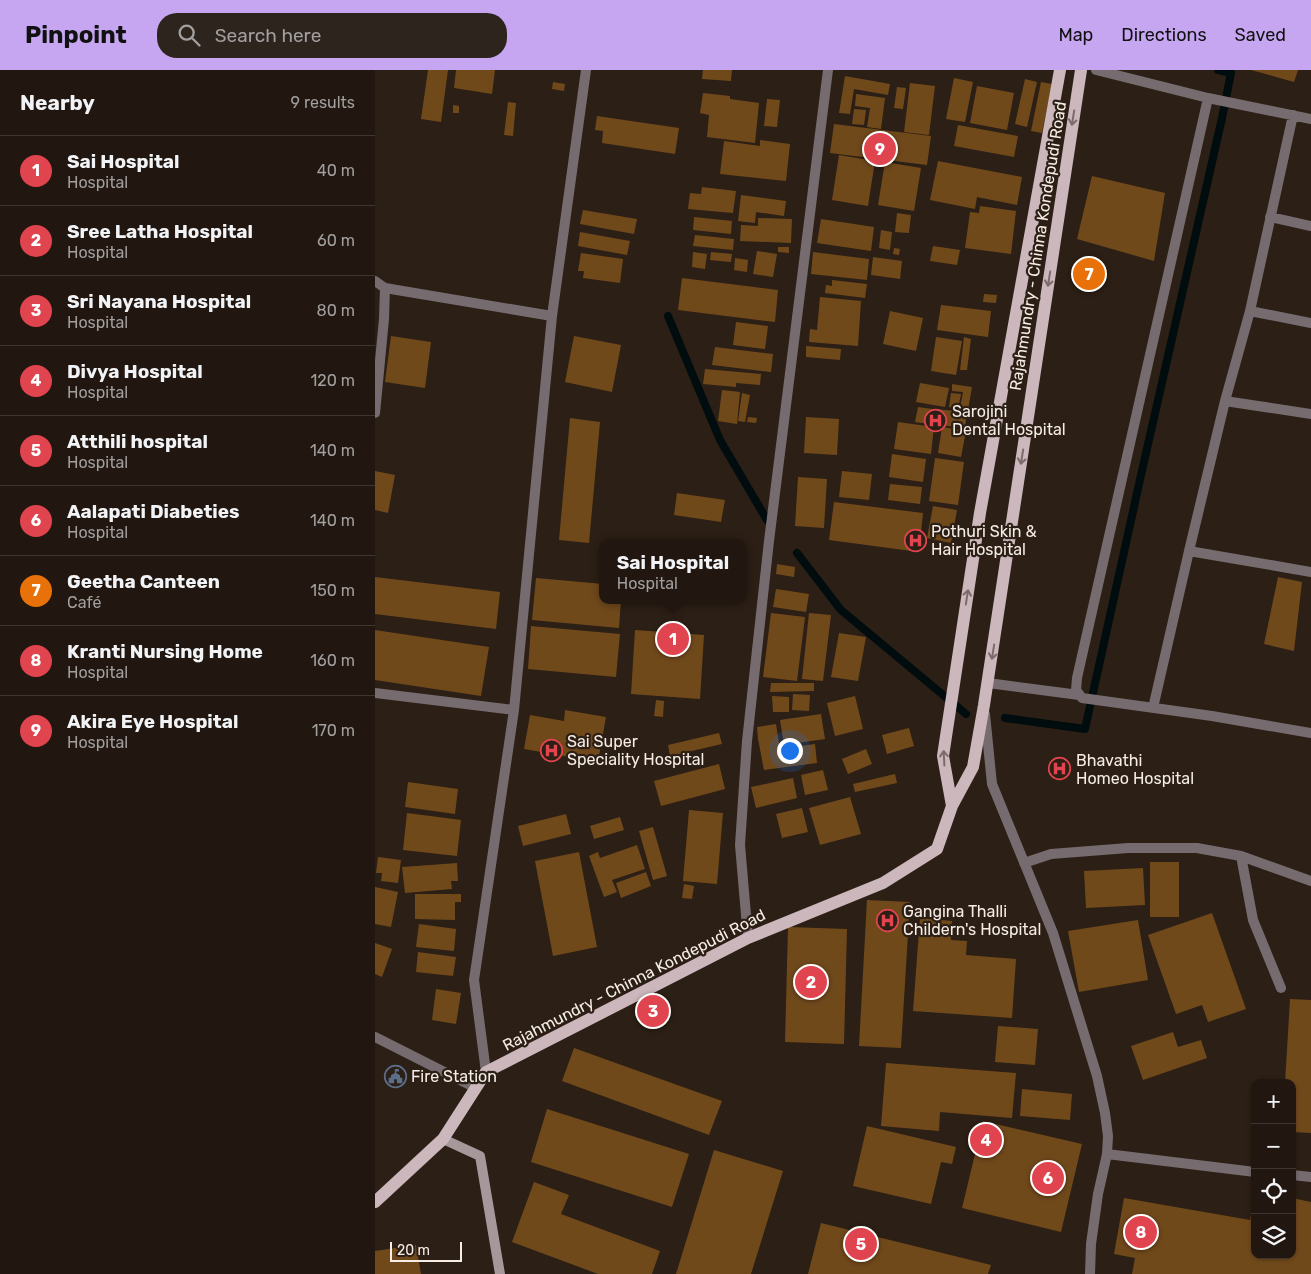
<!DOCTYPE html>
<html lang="en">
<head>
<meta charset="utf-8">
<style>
  :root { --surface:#211710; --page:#2d241e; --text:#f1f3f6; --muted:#a29f9f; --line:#3e3630; --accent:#c6a6f0 }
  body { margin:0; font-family:Rubik,sans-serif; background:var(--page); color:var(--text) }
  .controls { position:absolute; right:15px; bottom:15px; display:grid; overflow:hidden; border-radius:10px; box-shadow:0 1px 4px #0004 }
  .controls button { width:45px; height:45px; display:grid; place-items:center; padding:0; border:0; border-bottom:1px solid var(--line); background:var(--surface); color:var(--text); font:25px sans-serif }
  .scale { position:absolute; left:15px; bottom:12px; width:72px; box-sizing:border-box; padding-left:5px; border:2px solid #f6ede6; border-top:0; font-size:14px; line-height:18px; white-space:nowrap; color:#f6ede6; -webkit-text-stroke:4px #2c1f15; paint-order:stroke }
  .you { position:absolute; left:414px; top:680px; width:18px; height:18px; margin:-12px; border:4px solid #fff; border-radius:50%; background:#1a73e8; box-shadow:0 0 0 8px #1a73e833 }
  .badge { display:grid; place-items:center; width:32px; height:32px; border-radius:50%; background:var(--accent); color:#fff; font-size:16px; font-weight:700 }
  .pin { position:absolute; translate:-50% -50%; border:2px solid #fff; box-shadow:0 1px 5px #0006 }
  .popup { position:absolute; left:224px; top:469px; width:148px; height:65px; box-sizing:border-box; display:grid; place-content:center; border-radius:10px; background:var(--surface); filter:drop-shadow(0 1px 4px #0005); font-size:16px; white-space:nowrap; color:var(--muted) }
  .popup b { font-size:19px; color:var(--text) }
  .popup::after { content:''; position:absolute; left:50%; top:100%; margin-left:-10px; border:10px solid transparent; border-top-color:var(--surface) }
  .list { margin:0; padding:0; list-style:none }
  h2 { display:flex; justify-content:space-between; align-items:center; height:65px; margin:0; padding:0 20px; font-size:21px }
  h2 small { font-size:16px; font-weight:400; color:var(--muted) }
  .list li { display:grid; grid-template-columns:32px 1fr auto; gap:15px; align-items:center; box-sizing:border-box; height:70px; padding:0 20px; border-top:1px solid var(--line) }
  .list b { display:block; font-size:19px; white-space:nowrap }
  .list p { margin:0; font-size:16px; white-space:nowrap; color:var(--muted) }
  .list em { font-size:16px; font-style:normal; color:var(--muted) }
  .icon { flex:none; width:28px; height:28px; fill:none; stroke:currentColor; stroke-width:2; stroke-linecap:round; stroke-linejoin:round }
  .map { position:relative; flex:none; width:936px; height:1204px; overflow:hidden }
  header { display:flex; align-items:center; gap:30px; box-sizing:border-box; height:70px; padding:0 25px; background:var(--accent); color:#111 }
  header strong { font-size:24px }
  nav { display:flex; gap:28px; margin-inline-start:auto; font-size:18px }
  .search { width:350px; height:45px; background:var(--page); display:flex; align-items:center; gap:12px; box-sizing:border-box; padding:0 18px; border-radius:20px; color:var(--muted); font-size:19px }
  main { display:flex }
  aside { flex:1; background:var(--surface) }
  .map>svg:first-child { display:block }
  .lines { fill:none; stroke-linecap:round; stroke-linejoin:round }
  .stream { stroke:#000c0e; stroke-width:8 }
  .building { fill:#70491b }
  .street { stroke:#766c6f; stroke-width:10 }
  .secondary { stroke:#a6979a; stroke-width:10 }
  .primary { stroke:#cbb7bc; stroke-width:12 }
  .oneway { stroke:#7c6b68 }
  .labels { text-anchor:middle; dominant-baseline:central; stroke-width:4.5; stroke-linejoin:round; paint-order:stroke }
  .street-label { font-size:16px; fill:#f6ede6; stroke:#2c1f15 }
  .poi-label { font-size:16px; fill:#f6ede6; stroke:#2c1f15; text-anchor:start }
</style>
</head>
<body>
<header>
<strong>Pinpoint</strong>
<div class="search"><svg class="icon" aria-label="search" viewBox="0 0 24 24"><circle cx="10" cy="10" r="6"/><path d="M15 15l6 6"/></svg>Search here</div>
<nav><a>Map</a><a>Directions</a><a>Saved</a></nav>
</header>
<main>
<aside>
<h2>Nearby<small>9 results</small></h2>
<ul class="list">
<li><span class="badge" style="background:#e0444e">1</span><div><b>Sai Hospital</b><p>Hospital</p></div><em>40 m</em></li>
<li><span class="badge" style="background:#e0444e">2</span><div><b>Sree Latha Hospital</b><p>Hospital</p></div><em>60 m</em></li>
<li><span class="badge" style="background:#e0444e">3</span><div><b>Sri Nayana Hospital</b><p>Hospital</p></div><em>80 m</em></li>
<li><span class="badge" style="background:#e0444e">4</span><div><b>Divya Hospital</b><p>Hospital</p></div><em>120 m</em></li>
<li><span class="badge" style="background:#e0444e">5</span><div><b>Atthili hospital</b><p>Hospital</p></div><em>140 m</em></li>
<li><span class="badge" style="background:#e0444e">6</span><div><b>Aalapati Diabeties</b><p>Hospital</p></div><em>140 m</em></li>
<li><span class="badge" style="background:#e8710a">7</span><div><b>Geetha Canteen</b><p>Café</p></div><em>150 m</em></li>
<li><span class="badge" style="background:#e0444e">8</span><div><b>Kranti Nursing Home</b><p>Hospital</p></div><em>160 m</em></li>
<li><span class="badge" style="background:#e0444e">9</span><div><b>Akira Eye Hospital</b><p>Hospital</p></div><em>170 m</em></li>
</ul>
</aside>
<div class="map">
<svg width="936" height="1204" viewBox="0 0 936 1204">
  <rect width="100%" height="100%" fill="#2c1f15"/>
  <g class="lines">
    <path class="stream" d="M293 246 345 370 392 450
      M422 483 466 540 591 644
      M630 648 710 659 764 414 847 48 856 3 843 0"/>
  </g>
  <path class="building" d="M53 0H73L66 52 46 49Z
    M81 0H120L117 24 79 18Z
    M328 0H357L356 11 327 9Z
    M876 0H923L919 12Z
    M470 6 515 14 513 25 479 19 475 44 464 43Z
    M579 8 598 12 590 52 571 49Z
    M650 9 662 12 652 57 640 54Z
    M178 12 190 14 189 21 177 19Z
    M666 12 677 14 667 63 656 61Z
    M535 13 560 16 554 65 529 62Z
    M602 16 639 23 632 60 595 53Z
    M522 17 531 18 528 39 519 38Z
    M328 23 355 26V29L384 33 380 73 332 67 334 45 325 43Z
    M481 24 510 28 506 59 492 57 495 38 480 36Z
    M392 29 405 30 402 57 389 56Z
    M133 32 141 33 138 66 129 65Z
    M78 35 84 36V43H78Z
    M479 39 491 40 489 55 477 54Z
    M222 46 304 58 300 84 227 73 228 61 220 60Z
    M459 54 556 66 552 95 455 83Z
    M583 55 643 66 639 87 579 76Z
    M385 70 415 74 411 111 345 104 349 71 385 76Z
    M464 85 500 91 493 136 457 130Z
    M563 91 647 107 642 135 602 127 600 139 555 130Z
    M510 92 546 98 539 141 503 135Z
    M717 106 790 123 779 191 702 169Z
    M327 117 361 121 358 143 313 139 315 123 326 124Z
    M366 125 411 131 409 146 381 142 380 153 363 151Z
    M605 136 641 141 636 184 590 178 595 142 604 143Z
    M208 140 262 149 259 164 205 154Z
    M522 143 536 145 534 163 520 162Z
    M319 147 357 151 356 164 318 160Z
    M383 148 417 149 416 173 365 171 366 155 383 156Z
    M446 149 499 157 496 181 442 173Z
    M506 160 517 162 515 180 504 178Z
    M205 162 255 171 252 185 203 176Z
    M320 165 359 169 358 180 318 176Z
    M558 176 585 180 582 195 555 191Z
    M403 177H414V183L403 182Z
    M519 178 525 179 524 185 518 184Z
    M382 181 402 184 398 207 378 204Z
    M318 182 332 184 330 199 317 197Z
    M336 182 357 184 356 192 335 190Z
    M438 182 494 189 492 210 436 204Z
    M206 183 248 189 245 213 208 208 209 201H203Z
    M498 187 527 191 525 209 496 205Z
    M360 188 373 190 372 202 359 200Z
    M307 208 403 220 400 252 303 240Z
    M457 210 492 214 490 228 450 223 451 215 457 216Z
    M609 224 622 225 621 233 608 232Z
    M445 227 486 231 483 276 434 272 435 259 442 260Z
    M566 235 616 241 613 267 562 260Z
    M515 241 548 248 541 281 508 274Z
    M361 252 393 256 390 279 358 275Z
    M16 266 56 272 50 318 10 312Z
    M199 266 246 275 237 322 190 312Z
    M561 267 587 271 581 305 556 301Z
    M589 267 596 269 592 300H585Z
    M431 276 466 279 465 290 431 287Z
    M340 277 398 284 396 302 337 295Z
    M330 299 386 304 385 315 361 313V317L328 314Z
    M545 313 574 318 570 337 541 332Z
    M577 314 597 317 593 340 585 338 588 322 577 321Z
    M347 320 365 322 362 354 343 351Z
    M367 323 375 325 370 352 363 351Z
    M576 323 586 324 583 339 574 337Z
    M543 337 557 339 554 354 540 352Z
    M559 339 592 342 590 358 557 354Z
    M373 347 382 348 381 353 372 352Z
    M431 347 464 349 462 385 429 383Z
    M195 348 225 352 214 473 184 470Z
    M523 352 559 357 556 384 519 379Z
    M567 357 591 361 586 387 563 383Z
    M517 384 551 389 548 412 514 407Z
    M560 388 589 392 583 435 554 431Z
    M0 401 20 405 13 443 0 440Z
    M467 401 497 404 494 430 464 427Z
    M423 407 452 409 449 458 420 456Z
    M515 414 547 417 545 434 513 430Z
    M302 423 350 430 346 452 299 445Z
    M459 432 548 443 544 482 454 470Z
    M558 436 582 440 576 473 552 468Z
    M402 494 420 497 419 507 401 504Z
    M0 507 125 522 121 559 0 544Z
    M903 507 927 512 919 581 889 574Z
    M161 508 228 514V530H246L244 558 157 550Z
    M401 519 434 524 431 542 398 537Z
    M396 543 430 547 422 611 388 607Z
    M434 543 456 545 448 611 427 609Z
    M156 556 245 564 241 607 153 599Z
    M0 560 114 577 106 626 0 610Z
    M260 560 329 565 325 629 256 624Z
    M464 563 491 567 483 611 456 607Z
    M396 613H439V621L395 622Z
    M418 624 435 625 434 641 417 640Z
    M397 626 414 627V642H398Z
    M480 626 488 659 460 666 452 633Z
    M281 630 289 631 288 647 279 646Z
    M190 640 231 647 223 692 149 679 155 645 189 651Z
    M446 644 450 669 409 675 405 650Z
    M401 654 405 679 440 674 442 693 389 700 383 669 382 657Z
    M534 658 539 676 512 684 507 665Z
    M344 663 347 674 295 686 293 675Z
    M491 679 497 694 473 704 467 689Z
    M344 694 350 719 286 736 279 711Z
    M448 700 453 720 430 725 426 705Z
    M520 704 522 713 480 722 478 714Z
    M418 708 422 728 381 738 376 717Z
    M33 712 83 719 80 744 30 737Z
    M475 727 486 764 445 775 434 738Z
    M427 738 433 762 407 768 401 744Z
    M314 740 348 743 342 814 308 811Z
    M32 743 86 750 82 786 28 780Z
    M191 744 196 764 148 776 143 756Z
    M245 747 249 760 219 769 215 756Z
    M278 757 292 806 278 810 264 761Z
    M262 775 270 799 237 810 242 822 229 827 214 786 223 782 225 788Z
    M204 782 222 877 178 886 160 791Z
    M3 787 26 790 23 813 6 811 7 803H1Z
    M775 792H804V847H775Z
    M82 793 83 811H76L77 819 30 823 27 797Z
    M768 798 770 835 711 838 709 801Z
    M271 802 276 816 246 828 241 813Z
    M309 814 319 816 317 829 307 828Z
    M0 817 23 822 16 857 0 854Z
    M40 824H86V832H80V850L40 849Z
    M492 830 535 832 526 978 484 976Z
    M837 843 871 939 833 952 827 935 801 944 773 865Z
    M545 848 577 851 576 870 592 871 591 885 641 889 637 948 538 941Z
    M763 850 773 910 704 922 693 861Z
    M44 854 81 859 79 881 41 877Z
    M413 857 472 859 469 974 410 972Z
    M0 873 17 879 7 907 0 904Z
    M43 882 81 887 78 906 41 902Z
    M61 919 86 923 81 954 57 950Z
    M915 929 936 930V1063L917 1062V1013H910Z
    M623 956 663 959 660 995 620 992Z
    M798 962 803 977 826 970 832 988 768 1010 756 976Z
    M199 978 347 1031 334 1065 187 1011Z
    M511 993 641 1003 637 1048 565 1042 564 1061 506 1056Z
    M647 1019 697 1024 695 1050 645 1046Z
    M172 1039 314 1084 297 1137 156 1092Z
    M608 1051 707 1074 686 1162 587 1138Z
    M492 1056 581 1077 577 1094 566 1092 556 1134 478 1116Z
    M339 1080 408 1101 376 1204H301Z
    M159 1112 194 1125 186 1144 285 1181 277 1204H223L137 1172Z
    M749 1128 875 1150 879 1128H880V1185H917V1128L936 1132V1204H757L760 1188 739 1184Z
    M446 1153 616 1195 613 1204H433Z
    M41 1175 46 1204H0V1181Z"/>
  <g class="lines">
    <path class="street" d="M721 0 833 28 936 49
      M833 28 702 608 701 620 707 628 837 646 936 663
      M895 147 936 156
      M0 211 10 218 177 246
      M875 241 936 253
      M850 331 936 344
      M0 343 9 249 10 218
      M814 481 850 331 875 241 918 45
      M613 613 704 625
      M0 623 139 640
      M778 638 814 481 936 502
      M610 644 617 714 678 863 722 1006 730 1043 733 1066 732 1084 723 1124 716 1174 715 1204
      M866 786 878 850 906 918
      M649 793 676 784 753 778H822L866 786 936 811
      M373 868 365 775 372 671 394 471 453 0
      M0 967 101 1018
      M111 1002 99 910 139 640 177 246 211 0
      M732 1084 880 1102
      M917 1105 936 1107"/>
    <path class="secondary" d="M68 1069 105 1086 125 1204"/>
    <path class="primary" d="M577 736 568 686 605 443 685 0
      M0 1132 68 1069 111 1002 373 868 508 813 562 779 577 736 598 697 609 635 706 0"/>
  </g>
  <defs><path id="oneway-shaft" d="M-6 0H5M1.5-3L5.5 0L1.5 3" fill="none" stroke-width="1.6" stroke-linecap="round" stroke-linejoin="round" transform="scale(1.25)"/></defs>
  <g class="oneway">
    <use href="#oneway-shaft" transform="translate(698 48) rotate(99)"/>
    <use href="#oneway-shaft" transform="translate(674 209) rotate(99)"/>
    <use href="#oneway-shaft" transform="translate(647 387) rotate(99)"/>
    <use href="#oneway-shaft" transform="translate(592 527) rotate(-81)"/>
    <use href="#oneway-shaft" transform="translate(618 582) rotate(99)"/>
    <use href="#oneway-shaft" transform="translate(569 688) rotate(-93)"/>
  </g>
  <defs>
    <symbol id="hospital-ring" viewBox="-11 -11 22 22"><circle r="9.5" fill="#2c1f15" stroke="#e0444e" stroke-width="1.5"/><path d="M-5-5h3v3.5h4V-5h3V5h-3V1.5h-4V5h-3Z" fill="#e0444e"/></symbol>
    <symbol id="civic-ring" viewBox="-11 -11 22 22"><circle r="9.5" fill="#2c1f15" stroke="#5c6f8a" stroke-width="1.5"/><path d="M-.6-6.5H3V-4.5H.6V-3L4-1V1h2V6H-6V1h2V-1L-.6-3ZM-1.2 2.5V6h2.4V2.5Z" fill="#5c6f8a"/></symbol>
  </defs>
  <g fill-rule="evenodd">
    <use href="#hospital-ring" x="548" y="338" width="25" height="25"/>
    <use href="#hospital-ring" x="528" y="458" width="25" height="25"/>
    <use href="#hospital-ring" x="164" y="668" width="25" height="25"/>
    <use href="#hospital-ring" x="672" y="686" width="25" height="25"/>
    <use href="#hospital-ring" x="500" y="838" width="25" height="25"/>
    <use href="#civic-ring" x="8" y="994" width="25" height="25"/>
  </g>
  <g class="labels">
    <g class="street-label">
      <text transform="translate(663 176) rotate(-81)">Rajahmundry - Chinna Kondepudi Road</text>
      <text transform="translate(259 910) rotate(-27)">Rajahmundry - Chinna Kondepudi Road</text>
    </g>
    <g class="poi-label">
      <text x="577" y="341">Sarojini<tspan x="577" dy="18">Dental Hospital</tspan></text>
      <text x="556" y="461">Pothuri Skin &amp;<tspan x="556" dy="18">Hair Hospital</tspan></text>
      <text x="192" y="671">Sai Super<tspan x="192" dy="18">Speciality Hospital</tspan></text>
      <text x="701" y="690">Bhavathi<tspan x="701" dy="18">Homeo Hospital</tspan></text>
      <text x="528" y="841">Gangina Thalli<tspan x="528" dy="18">Childern's Hospital</tspan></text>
      <text x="36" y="1006">Fire Station</text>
    </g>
  </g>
</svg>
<div class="controls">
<button>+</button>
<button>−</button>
<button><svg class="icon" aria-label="locate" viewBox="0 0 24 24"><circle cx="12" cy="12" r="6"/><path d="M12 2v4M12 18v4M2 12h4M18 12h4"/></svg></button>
<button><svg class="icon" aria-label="layers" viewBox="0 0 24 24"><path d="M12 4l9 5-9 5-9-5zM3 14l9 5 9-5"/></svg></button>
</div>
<div class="scale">20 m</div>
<div class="you"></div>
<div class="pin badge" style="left:298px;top:569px;background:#e0444e">1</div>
<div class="popup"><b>Sai Hospital</b>Hospital</div>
<div class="pin badge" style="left:436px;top:912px;background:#e0444e">2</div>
<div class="pin badge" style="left:278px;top:941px;background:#e0444e">3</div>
<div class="pin badge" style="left:611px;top:1070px;background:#e0444e">4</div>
<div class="pin badge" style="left:486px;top:1174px;background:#e0444e">5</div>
<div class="pin badge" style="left:673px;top:1108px;background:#e0444e">6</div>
<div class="pin badge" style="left:714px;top:204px;background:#e8710a">7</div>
<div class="pin badge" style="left:766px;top:1162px;background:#e0444e">8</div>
<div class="pin badge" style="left:505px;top:79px;background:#e0444e">9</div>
</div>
</main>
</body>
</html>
